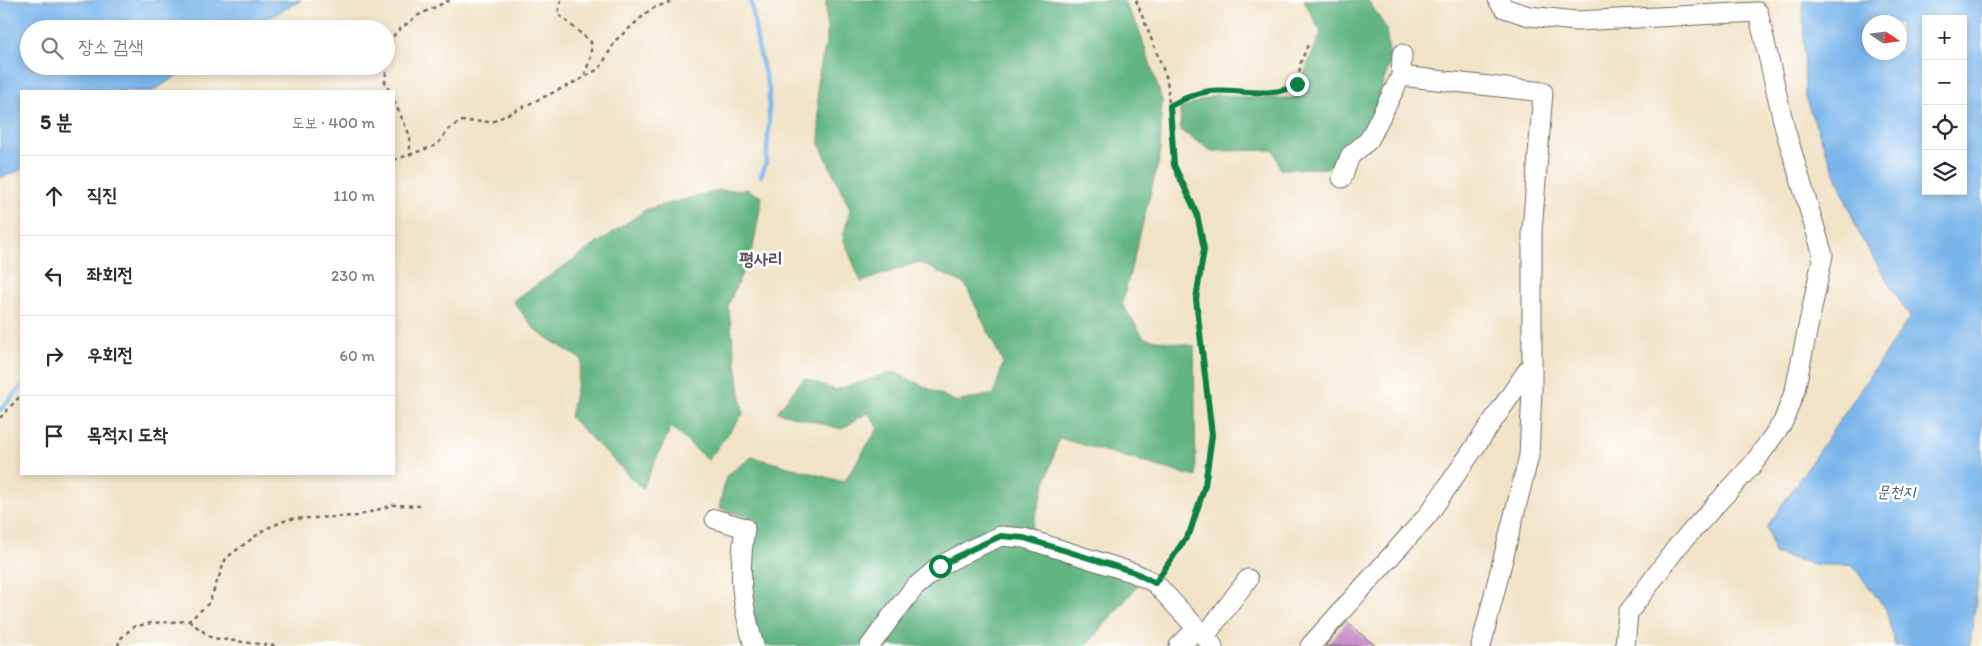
<!DOCTYPE html>
<html lang="ko">
<head>
<meta charset="utf-8">
<style>
  :root { --surface:#fff; --page:#f2f2f3; --text:#2b2b33; --muted:#7c7c81; --line:#e1e1e2 }
  body { margin:0; font-family:Itim,"Poor Story",sans-serif; background:var(--page); color:var(--text) }
  .controls { position:absolute; right:15px; top:15px; display:grid; overflow:hidden; border-radius:0px; box-shadow:0 2px 8px #0003 }
  .controls button { width:45px; height:45px; display:grid; place-items:center; padding:0; border:0; border-bottom:1px solid var(--line); background:var(--surface); color:var(--text); font:25px sans-serif }
  .compass { position:absolute; left:1862px; top:15px; width:45px; height:45px; border-radius:50%; background:var(--surface); box-shadow:0 2px 8px #0003; rotate:103deg }
  .stop { position:absolute; width:15px; height:15px; margin:-11px; border:4px solid #0b8043; border-radius:50%; background:#fff }
  .stop.end { background:#0b8043; border-color:#fff; box-shadow:0 1px 5px #0008 }
  .list { margin:0; padding:0; list-style:none }
  h2 { display:flex; justify-content:space-between; align-items:center; height:65px; margin:0; padding:0 20px; font-size:21px }
  h2 small { font-size:16px; font-weight:400; color:var(--muted) }
  .list li { display:grid; grid-template-columns:32px 1fr auto; gap:15px; align-items:center; box-sizing:border-box; height:80px; padding:0 20px; border-top:1px solid var(--line) }
  .list b { display:block; font-size:19px; white-space:nowrap }
  .list em { font-size:16px; font-style:normal; color:var(--muted) }
  .icon { flex:none; width:28px; height:28px; fill:none; stroke:currentColor; stroke-width:2; stroke-linecap:round; stroke-linejoin:round }
  .map { position:relative; flex:none; width:1982px; height:646px; overflow:hidden }
  .search { position:absolute; background:var(--surface); box-shadow:0 2px 8px #0003; left:20px; top:20px; width:375px; height:55px; display:flex; align-items:center; gap:12px; box-sizing:border-box; padding:0 18px; border-radius:28px; color:var(--muted); font-size:19px }
  .panel { position:absolute; background:var(--surface); box-shadow:0 2px 8px #0003; left:20px; top:90px; width:375px; height:385px; border-radius:0px }
  .map>svg:first-child { display:block }
  .forest { fill:#62b581; stroke:#467056 }
  .water { fill:#79b5eb; stroke:#52708b; fill-rule:evenodd }
  .lines { fill:none; stroke-linecap:round; stroke-linejoin:round }
  .stream { stroke:#79b5eb; stroke-width:4.5 }
  .building { fill:#c68eca }
  .minor-casing { stroke:#706b62; stroke-width:21 }
  .path { stroke:#706b62; stroke-width:2.5; stroke-dasharray:4 4; stroke-linecap:butt }
  .minor { stroke:#fff; stroke-width:19 }
  .route { stroke:#0b8043; stroke-width:6 }
  .labels { text-anchor:middle; dominant-baseline:central; stroke-width:5; stroke-linejoin:round; paint-order:stroke }
  .water-label { font-size:16px; font-style:italic; fill:#465b6e; stroke:#fff }
  .quarter-label { font-size:18px; font-weight:bold; fill:#614e63; stroke:#fff }
</style>
</head>
<body>
<div class="map">
<svg width="1982" height="646" viewBox="0 0 1982 646">
  <rect width="100%" height="100%" fill="#fff"/>
  <filter id="ink" filterUnits="userSpaceOnUse"><feTurbulence type="fractalNoise" baseFrequency=".02" numOctaves="2"/><feDisplacementMap in="SourceGraphic" scale="10" xChannelSelector="R" yChannelSelector="G"/><feConvolveMatrix kernelMatrix="1 2 1 2 8 2 1 2 1" color-interpolation-filters="sRGB"/></filter>
  <filter id="wash" filterUnits="userSpaceOnUse"><feTurbulence type="fractalNoise" baseFrequency=".0096" numOctaves="4" result="noise"/><feDisplacementMap in="SourceGraphic" scale="20" xChannelSelector="R" yChannelSelector="G"/><feGaussianBlur stdDeviation="1.12" result="paint"/><feColorMatrix in="noise" values="0 0 0 0 0 0 0 0 0 0 0 0 0 0 0 0 0 1.4 0 .05"/><feComposite in="paint" operator="in"/></filter>
  <g filter="url(#wash)">
    <rect width="100%" height="100%" fill="#f1e3c7"/>
    <path class="forest" d="M826 0H1123L1138 27 1162 100 1160 156 1122 304 1144 338 1194 346 1196 477 1059 438 1026 547 1140 583 1086 646H762L749 602 747 558 758 521 719 508 726 476 752 457 844 482 878 428 868 412 842 429 777 412 804 378 835 390 894 372 957 402 994 394 1003 363 965 284 918 262 861 282 843 238 850 209 820 145 817 83 827 38Z
      M1304 0H1368L1386 28 1390 63 1370 121 1327 168 1280 169 1274 150 1212 151 1181 131 1180 109 1217 94 1249 98H1294L1321 33Z
      M746 189 762 197 753 248 728 305 743 414 708 460 671 427 642 489 570 417 582 360 536 331 513 301 647 209 717 191Z"/>
    <path class="water" d="M0 0H301L249 29H29V66H191L153 91H21V170L0 178Z
      M1803 0H1982V551L1970 646H1895L1886 609 1852 565H1817L1774 553 1767 527 1910 317 1861 238 1805 98ZM1926 19H1963V191H1926ZM1870 22H1900V52H1870Z"/>
    <g class="lines">
      <path class="stream" d="M751 0 758 46 769 90V123L766 163 761 176
        M0 410 21 387"/>
    </g>
    <g id="blocks">
      <path class="building" d="M1347 622 1375 646H1325Z"/>
    </g>
  </g>
  <g filter="url(#ink)">
    <use href="#blocks" fill-opacity="0" stroke="#706b62" stroke-width="1"/>
    <g class="lines">
      <defs>
        <path id="minor" d="M1498 0 1504 8 1529 16 1576 21 1758 12 1785 129 1823 255 1795 390 1783 422 1754 463 1677 547 1628 613 1625 646
          M1401 76 1543 92 1532 231V390L1529 456 1481 646
          M1342 178 1350 156 1369 140 1401 76 1402 54
          M715 519 745 528C738 575 741 601 754 646
          M1205 636 1248 579
          M870 646 891 617 914 588 940 566 972 549 1001 536 1024 538 1134 573 1155 583 1213 646
          M1179 646 1197 629
          M1310 646 1428 515 1532 364"/>
      </defs>
      <use href="#minor" class="minor-casing"/>
      <path class="path" d="M561 0 558 14 591 42V56L584 77
        M1136 0 1167 79 1174 165 1197 214 1204 249 1196 299 1212 435 1205 485 1190 531 1164 570
        M389 91 385 82 388 55 395 33 417 16 450 0
        M394 101 410 136V155
        M1170 106C1183 100 1195 93 1210 91 1236 88 1275 100 1297 84L1301 62 1309 42
        M394 160 437 145 448 130 460 121 492 122 583 78 600 68 616 40 651 9 675 0
        M0 418 21 395
        M189 621 212 638 276 646
        M118 646 120 639 133 627 151 623 189 621 209 603 226 558 265 529 289 519 357 516 393 505 423 506"/>
      <use href="#minor" class="minor"/>
    </g>
  </g>
  <g class="lines" filter="url(#ink)">
    <path class="route" d="M940 566 972 549 1001 536 1024 538 1134 572 1155 583 1190 532 1205 485 1212 435 1196 299 1204 249 1197 214 1174 165 1170 106C1183 99 1195 93 1210 91 1236 88 1275 100 1297 84"/>
  </g>
  <g class="labels">
    <g class="water-label">
      <text x="1896" y="491">문천지</text>
    </g>
    <g class="quarter-label">
      <text x="761" y="259">평사리</text>
    </g>
  </g>
</svg>
<div class="controls">
<button>+</button>
<button>−</button>
<button><svg class="icon" aria-label="locate" viewBox="0 0 24 24"><circle cx="12" cy="12" r="6"/><path d="M12 2v4M12 18v4M2 12h4M18 12h4"/></svg></button>
<button><svg class="icon" aria-label="layers" viewBox="0 0 24 24"><path d="M12 4l9 5-9 5-9-5zM3 14l9 5 9-5"/></svg></button>
</div>
<svg class="compass" viewBox="-18 -18 36 36"><path d="M0-13l5 13h-10z" fill="#e53935"/><path d="M0 13l5-13h-10z" fill="#7c7c81"/></svg>
<div class="stop" style="left:940px;top:566px"></div>
<div class="stop end" style="left:1297px;top:84px"></div>
<div class="search"><svg class="icon" aria-label="search" viewBox="0 0 24 24"><circle cx="10" cy="10" r="6"/><path d="M15 15l6 6"/></svg>장소 검색</div>
<section class="panel">
<h2>5 분<small>도보 · 400 m</small></h2>
<ul class="list">
<li><svg class="icon" aria-label="ahead" viewBox="0 0 24 24"><path d="M12 20V5M6 11l6-6 6 6"/></svg><div><b>직진</b></div><em>110 m</em></li>
<li><svg class="icon" aria-label="left" viewBox="0 0 24 24"><path d="M17 20v-9H6M10 6l-5 5 5 5"/></svg><div><b>좌회전</b></div><em>230 m</em></li>
<li><svg class="icon" aria-label="right" viewBox="0 0 24 24"><path d="M7 20v-9h11M14 6l5 5-5 5"/></svg><div><b>우회전</b></div><em>60 m</em></li>
<li><svg class="icon" aria-label="arrive" viewBox="0 0 24 24"><path d="M6 21V4h12l-3 4 3 4H6"/></svg><div><b>목적지 도착</b></div></li>
</ul>
</section>
</div>
</body>
</html>
